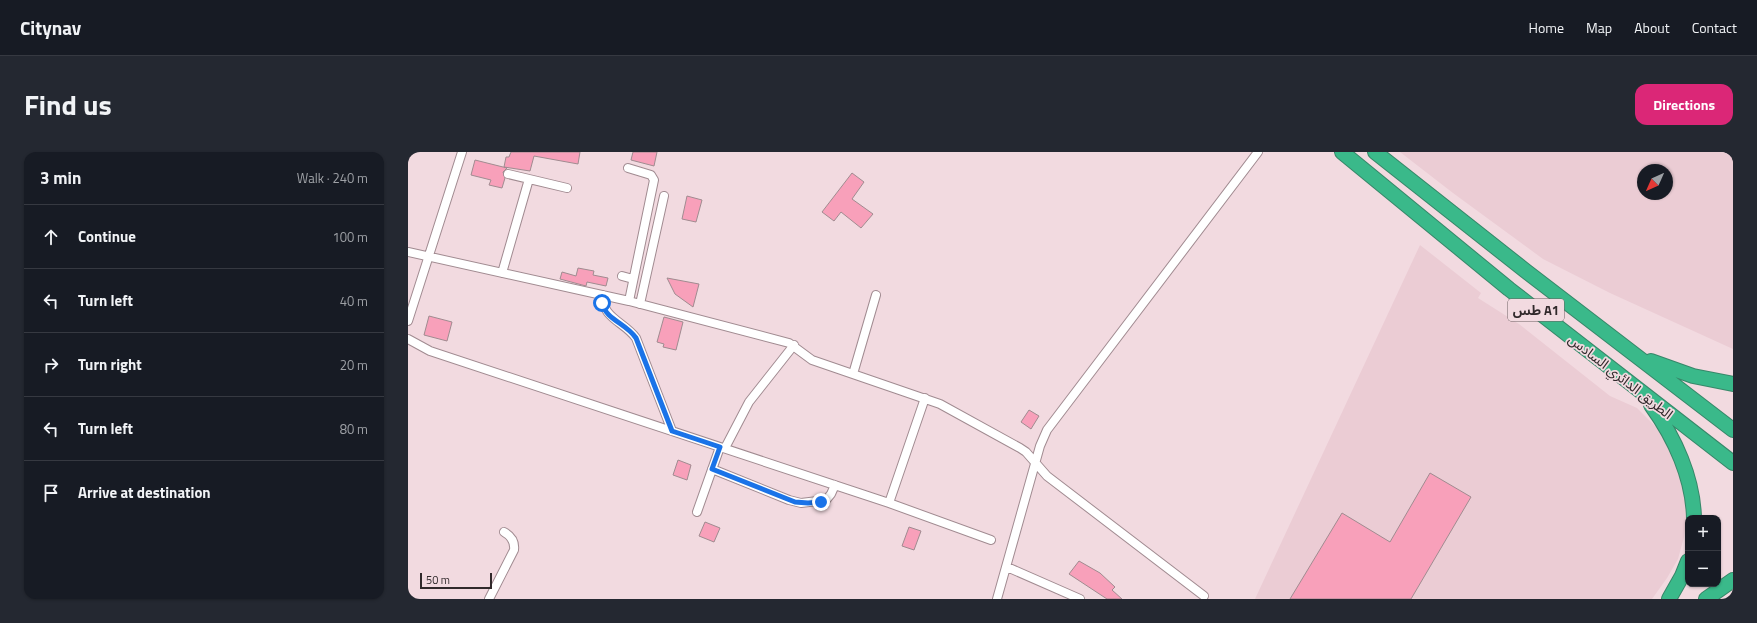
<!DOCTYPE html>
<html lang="en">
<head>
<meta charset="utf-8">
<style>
  :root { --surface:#171b24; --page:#242831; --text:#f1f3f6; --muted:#9ea1a6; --line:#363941; --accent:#db2777 }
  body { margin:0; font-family:"Titillium Web","Noto Sans Arabic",sans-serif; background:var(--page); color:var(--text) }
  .controls { position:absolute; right:12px; bottom:12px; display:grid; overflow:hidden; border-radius:8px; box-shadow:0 1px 3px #0004 }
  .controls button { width:36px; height:36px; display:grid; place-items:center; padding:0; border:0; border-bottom:1px solid var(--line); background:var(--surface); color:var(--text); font:20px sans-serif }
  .compass { position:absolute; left:1229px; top:12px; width:36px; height:36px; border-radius:50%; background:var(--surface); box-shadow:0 1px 3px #0004; rotate:225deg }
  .scale { position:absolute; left:12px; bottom:10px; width:72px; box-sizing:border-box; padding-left:4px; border:2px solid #31292b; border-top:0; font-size:11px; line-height:14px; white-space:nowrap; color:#31292b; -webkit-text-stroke:3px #f2dae0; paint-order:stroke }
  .stop { position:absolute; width:12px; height:12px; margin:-9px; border:3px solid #1a73e8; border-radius:50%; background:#fff }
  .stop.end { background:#1a73e8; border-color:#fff; box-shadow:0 1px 4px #0008 }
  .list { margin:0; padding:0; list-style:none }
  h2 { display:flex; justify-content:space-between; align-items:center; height:52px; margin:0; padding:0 16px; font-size:17px }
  h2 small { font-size:13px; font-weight:400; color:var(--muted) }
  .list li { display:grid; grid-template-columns:26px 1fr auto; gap:12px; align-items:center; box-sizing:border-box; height:64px; padding:0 16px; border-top:1px solid var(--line) }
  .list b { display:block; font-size:15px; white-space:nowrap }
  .list em { font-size:13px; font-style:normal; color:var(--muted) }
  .icon { flex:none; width:22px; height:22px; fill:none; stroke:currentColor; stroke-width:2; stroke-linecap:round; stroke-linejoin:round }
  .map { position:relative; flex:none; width:1325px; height:447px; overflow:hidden; border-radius:12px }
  header { display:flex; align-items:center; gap:24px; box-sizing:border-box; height:56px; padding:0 20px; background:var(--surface); border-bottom:1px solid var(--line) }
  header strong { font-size:19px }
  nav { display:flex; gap:22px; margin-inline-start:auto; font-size:14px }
  .intro { display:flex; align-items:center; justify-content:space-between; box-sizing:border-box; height:96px; padding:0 24px }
  h1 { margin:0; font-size:28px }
  .button { padding:10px 18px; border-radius:12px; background:var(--accent); color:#fff; font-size:14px; font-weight:700 }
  main { display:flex; gap:24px; padding:0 24px }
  aside { flex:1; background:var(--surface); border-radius:12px; box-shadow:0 1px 3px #0004 }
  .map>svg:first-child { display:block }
  .built { fill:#ebccd4; fill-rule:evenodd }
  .building { fill:#f8a0ba; stroke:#a08b90 }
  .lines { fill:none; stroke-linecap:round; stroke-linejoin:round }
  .street-casing { stroke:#a18b91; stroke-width:10 }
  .highway-casing { stroke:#378769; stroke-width:16 }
  .street { stroke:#fff; stroke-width:8 }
  .highway { stroke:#3ab98a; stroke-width:14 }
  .route { stroke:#1a73e8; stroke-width:5 }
  .labels { text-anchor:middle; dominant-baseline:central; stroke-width:3.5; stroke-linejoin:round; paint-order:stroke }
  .shield { fill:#f2dae0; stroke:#6b5e61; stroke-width:1 }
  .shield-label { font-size:13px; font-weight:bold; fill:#31292b }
  .street-label { font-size:14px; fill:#31292b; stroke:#f2dae0 }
</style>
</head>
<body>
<header>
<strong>Citynav</strong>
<nav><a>Home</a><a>Map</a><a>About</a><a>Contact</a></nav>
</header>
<div class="intro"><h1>Find us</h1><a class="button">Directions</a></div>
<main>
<aside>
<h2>3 min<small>Walk · 240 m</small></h2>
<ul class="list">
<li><svg class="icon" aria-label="ahead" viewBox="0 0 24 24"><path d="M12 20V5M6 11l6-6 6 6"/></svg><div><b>Continue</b></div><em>100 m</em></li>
<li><svg class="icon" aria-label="left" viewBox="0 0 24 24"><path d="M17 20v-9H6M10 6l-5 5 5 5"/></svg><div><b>Turn left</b></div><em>40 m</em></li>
<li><svg class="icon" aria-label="right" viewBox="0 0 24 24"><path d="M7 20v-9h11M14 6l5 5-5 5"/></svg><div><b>Turn right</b></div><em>20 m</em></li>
<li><svg class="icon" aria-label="left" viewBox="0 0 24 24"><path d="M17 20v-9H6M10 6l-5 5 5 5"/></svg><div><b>Turn left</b></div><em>80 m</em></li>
<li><svg class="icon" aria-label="arrive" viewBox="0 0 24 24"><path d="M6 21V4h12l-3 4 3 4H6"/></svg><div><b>Arrive at destination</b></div></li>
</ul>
</aside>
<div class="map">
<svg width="1325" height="447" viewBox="0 0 1325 447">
  <rect width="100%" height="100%" fill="#f2dae0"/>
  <path class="built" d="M992 0H1325V197L1202 141 1135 107 1045 41ZM1235 18H1259V42H1235Z
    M1012 93 1073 141 1070 146 1111 172 1202 244 1229 256 1251 278 1266 302 1274 329 1279 363 1276 385 1270 407 1259 426 1244 447H847Z"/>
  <path class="building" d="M103 0H172L170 12 126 4 122 19 96 15 98 5H101Z
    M225 0H249L246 14 223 8Z
    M67 8 99 16 95 20 97 26 94 36 81 33 83 28 63 23Z
    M444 21 456 30 444 47 465 62 453 76 433 60 426 69 414 60Z
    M279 44 294 48 288 70 274 67Z
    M170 116 186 119 185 123 200 126 198 134 179 130 178 134 152 127 154 120 168 124Z
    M259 126 291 132 285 155 267 142Z
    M21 164 44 170 39 189 16 183Z
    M256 165 275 170 268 198 255 195 256 192 249 190Z
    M621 258 631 264 623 277 613 270Z
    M270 308 283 313 279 328 265 323Z
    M1022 321 1063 345 1003 447H882L934 361 982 390Z
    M297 370 312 376 306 390 291 384Z
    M501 375 513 379 506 398 494 394Z
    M671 409 692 421 707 435 704 438 714 447H699L661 422Z"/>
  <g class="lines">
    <defs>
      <path id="street" d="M220 16 243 23 246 28 221 149
        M100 22 159 36
        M0 100 221 149 381 191 404 208 532 252 612 296 618 300 639 324 796 444
        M94 121 121 27
        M214 124 225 127
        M195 143C193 166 217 170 228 186L264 279
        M232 152 256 44
        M0 169 54 0
        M0 187 22 199 481 351 583 388
        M445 222 468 143
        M317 296 341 250 386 193
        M304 317 381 348 393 351 418 348 423 342 427 333
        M481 351 517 246
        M289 360 312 295
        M599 415 672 447
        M81 447 106 398C107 390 103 384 96 380
        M589 447 632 294 639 278 850 0"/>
      <path id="highway" d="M934 0 1101 137 1325 311
        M967 0 1119 120 1325 278
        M1243 209 1285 224 1325 232
        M1243 253C1267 286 1285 326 1286 366
        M1261 447 1274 424 1280 409
        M1298 447 1325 428"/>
    </defs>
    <use href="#street" class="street-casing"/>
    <use href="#highway" class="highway-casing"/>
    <use href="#street" class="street"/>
    <use href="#highway" class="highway"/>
  </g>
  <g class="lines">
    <path class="route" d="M194 151C198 168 218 171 228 186L264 279 312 295 304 317 387 350 400 351 413 350"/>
  </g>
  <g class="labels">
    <rect class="shield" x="1100" y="147" width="56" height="22" rx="3"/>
    <g class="shield-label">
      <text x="1128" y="158">طس A1</text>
    </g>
    <g class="street-label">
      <text transform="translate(1213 224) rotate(38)">الطريق الدائري السادس</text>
    </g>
  </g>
</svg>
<div class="controls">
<button>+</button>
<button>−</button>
</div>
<svg class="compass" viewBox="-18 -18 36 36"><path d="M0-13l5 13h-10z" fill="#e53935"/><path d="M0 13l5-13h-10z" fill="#9ea1a6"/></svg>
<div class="scale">50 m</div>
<div class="stop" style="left:194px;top:151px"></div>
<div class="stop end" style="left:413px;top:350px"></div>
</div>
</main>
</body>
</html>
